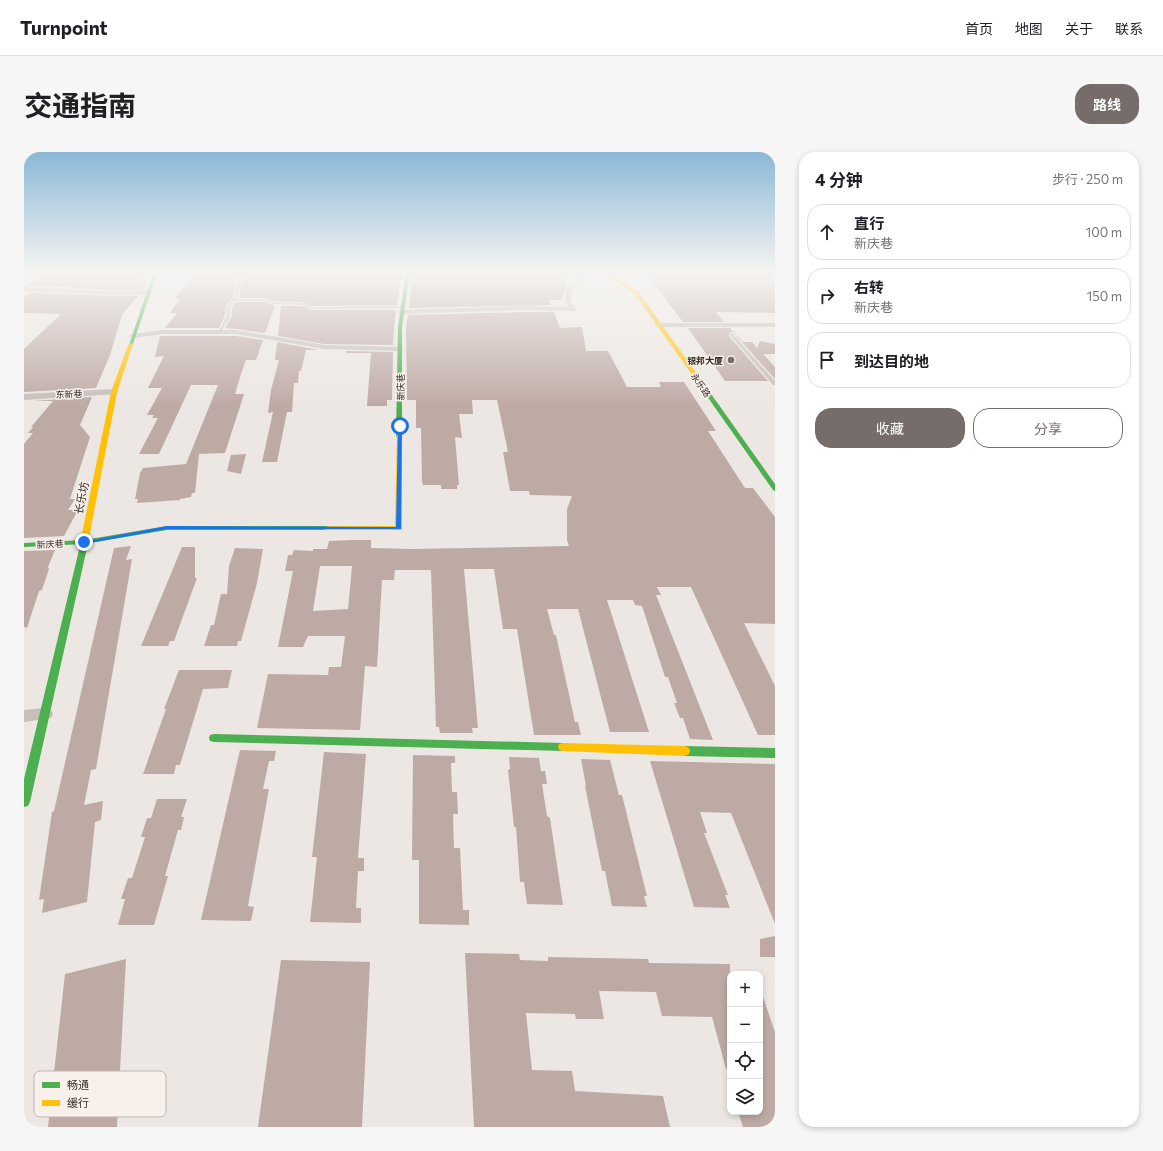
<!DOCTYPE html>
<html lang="zh">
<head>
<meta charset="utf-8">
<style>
  :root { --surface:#fff; --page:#f6f6f6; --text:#202124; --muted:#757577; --line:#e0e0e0; --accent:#766d6a }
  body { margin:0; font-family:Commissioner,"Noto Sans SC",sans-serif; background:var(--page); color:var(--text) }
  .controls { position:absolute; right:12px; bottom:12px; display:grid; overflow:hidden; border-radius:8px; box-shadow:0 2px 6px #0003 }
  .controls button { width:36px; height:36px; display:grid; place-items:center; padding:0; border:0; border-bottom:1px solid var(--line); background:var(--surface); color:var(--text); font:20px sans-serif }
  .stop { position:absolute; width:12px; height:12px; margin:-9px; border:3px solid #1a73e8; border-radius:50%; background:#fff }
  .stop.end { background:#1a73e8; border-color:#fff; box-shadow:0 1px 4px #0008 }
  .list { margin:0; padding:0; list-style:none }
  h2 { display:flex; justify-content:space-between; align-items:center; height:52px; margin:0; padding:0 16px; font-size:17px }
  h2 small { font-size:13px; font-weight:400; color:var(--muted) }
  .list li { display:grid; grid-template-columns:26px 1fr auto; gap:12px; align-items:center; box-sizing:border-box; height:56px; margin:0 8px 8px; padding:0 8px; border:1px solid var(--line); border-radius:16px }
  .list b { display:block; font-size:15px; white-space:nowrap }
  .list p { margin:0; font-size:13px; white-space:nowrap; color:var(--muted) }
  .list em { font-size:13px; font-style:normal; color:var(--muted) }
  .actions { display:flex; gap:8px; padding:12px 16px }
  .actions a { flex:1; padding:9px 0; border:1px solid var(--accent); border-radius:16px; text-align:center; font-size:14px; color:var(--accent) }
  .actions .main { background:var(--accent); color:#fff }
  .icon { flex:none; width:22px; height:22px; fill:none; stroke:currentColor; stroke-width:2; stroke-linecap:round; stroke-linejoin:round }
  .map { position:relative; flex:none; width:751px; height:975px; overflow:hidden; border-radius:16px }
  header { display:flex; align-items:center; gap:24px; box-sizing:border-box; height:56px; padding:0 20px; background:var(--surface); border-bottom:1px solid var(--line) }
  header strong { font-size:19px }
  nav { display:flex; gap:22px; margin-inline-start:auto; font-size:14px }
  .intro { display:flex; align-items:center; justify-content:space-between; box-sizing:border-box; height:96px; padding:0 24px }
  h1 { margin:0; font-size:28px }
  .button { padding:10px 18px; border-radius:16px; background:var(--accent); color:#fff; font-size:14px; font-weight:700 }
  main { display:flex; gap:24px; padding:0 24px }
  aside { flex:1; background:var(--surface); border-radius:16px; box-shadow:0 2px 6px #0003 }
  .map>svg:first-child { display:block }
  .building { fill:#beaaa5; fill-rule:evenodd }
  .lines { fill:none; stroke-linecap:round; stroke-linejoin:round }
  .lane { fill:#c6bfbb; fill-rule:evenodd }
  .street { fill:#c6bfbb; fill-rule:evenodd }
  .fast { fill:#4caf50; fill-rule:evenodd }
  .slow { fill:#ffc107; fill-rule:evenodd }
  .route { fill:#1a73e8 }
  .poi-dot { fill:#766d6a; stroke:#f8f0ea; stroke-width:1.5 }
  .labels { text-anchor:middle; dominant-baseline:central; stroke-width:3; stroke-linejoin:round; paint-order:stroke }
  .far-poi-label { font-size:9px; font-weight:bold; fill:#362c29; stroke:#f8f0ea; text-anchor:end }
  .far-street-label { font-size:9px; fill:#362c29; stroke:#f8f0ea }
  .street-label { font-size:11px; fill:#362c29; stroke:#f8f0ea }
  .key { fill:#f8f0ea; stroke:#beb5b0; stroke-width:1 }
  .key-label { font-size:11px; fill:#362c29 }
</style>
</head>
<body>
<header>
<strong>Turnpoint</strong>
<nav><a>首页</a><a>地图</a><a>关于</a><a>联系</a></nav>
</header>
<div class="intro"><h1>交通指南</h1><a class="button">路线</a></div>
<main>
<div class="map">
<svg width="751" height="975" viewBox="0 0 751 975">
  <rect width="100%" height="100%" fill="#ece7e2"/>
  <path class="building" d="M24 119H115L113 122H118L113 128H123L119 137 90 138 3 133Z
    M172 119H212L210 142 201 156V163L195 176H141L153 161H146L156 147H151Z
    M221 119H378L373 153 288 154 278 150 249 149 240 146H215L216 142 218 122Z
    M389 119 497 120V119H545L538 148H525L527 153 385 156Z
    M620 119H751V161L692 160 700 170H659Z
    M6 141 90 144H114L98 163 86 203 72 236 0 240V197L37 162 0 161V145Z
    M211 150H240L251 154 241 181 212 177 201 176 208 164V157Z
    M257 154H277L287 158H372L370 175 369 193 300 192 254 184Z
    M502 160H530L536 176 558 175 562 199H584L603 235H637L635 230H660L692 279H684L721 336H729L751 365V472L720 471 751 534V583H734L667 435H633L637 443H632L689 588 666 587 659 566H656L650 551H653L644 525H641L618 454 611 453 609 448H583L625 580H586L554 457H523L530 483H532L551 570H554L557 583H510L493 477H479L470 417H440L454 576H448L449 581H416L415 575H412L407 418H371L370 428H358L353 515 341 514 336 578 233 576 244 522 304 523 305 515H317L321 484H284L279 495H254L269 419H261L264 403H268L270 398 289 399V397H303L305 389 329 388H347V396L389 397 545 394 543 388V357L548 344 506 343 505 339H486L479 300H484L473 248H448L449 262H435L438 286 431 285 435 333H433V337H417V333H399L398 329 397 276H392V248H383L382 175 384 163ZM296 414H328L324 457 289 459Z
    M664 176H706L719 190H728L733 196 736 189 751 192V202H739L751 215V227L709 180H706L705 184 744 229H701Z
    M136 184H212L239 188 232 208H222L217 222 211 242H220L201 301 175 302 171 341H168L167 345 156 347V348L113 351 114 347H111L116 321 119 316 162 312 194 233H167L135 302H115L134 266H128L130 263H123L138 236H124L140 204 131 205Z
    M253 190 295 198H282L277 219H275L274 231H270L268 260H263L253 310H238L249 260 244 261 247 238 255 208H251Z
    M322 199 369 200 368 248H363V254H343L347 201H322Z
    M68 245 56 273 66 285 46 347H51L44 358H54L40 384 0 386V292L9 281H4L9 275H7L29 249H9Z
    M222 302 217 322 203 319 207 303Z
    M107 394 102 408 108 407 80 570 72 617 67 618 60 653 79 649 77 668 71 670 63 750 18 761 20 747 15 748 28 660 30 659 90 396Z
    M158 395H171V426H173L150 489H146L144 494H117Z
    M211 396 239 397 233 431 217 489H214L213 494H180L187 473H190L197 442H203L205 414Z
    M31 398 24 415 25 417 18 438 15 439 3 476 0 475V399Z
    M155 518H208L204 536 179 537 156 613H152L150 622H119L142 557H140Z
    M216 598 252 599 250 609H245L239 637H245L224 754 230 755 227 769 177 768Z
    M300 600 342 602 334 706H340V719H334L332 756H337V771L286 770 293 705H288Z
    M389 603 431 604V611H427L428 640H433L434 662H429L430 696H436L439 758H445V773L395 772V708H388Z
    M485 605 515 606 517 619H521L523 632H518L523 664 526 666 539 753 503 752 500 730H496L492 675H490L484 618 486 617Z
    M557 607 586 608 595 643H598L623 744H620L623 755 588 754 581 719H578L561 634H562Z
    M626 609 751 612V772L707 661 676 660 683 681H680L704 743H701L706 756 670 755Z
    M133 647H163L157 665H160L157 678H154L141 724H144L130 773H94L101 747H97L104 726H108L121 685H117L123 666H127Z
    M751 784V805H736V787Z
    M441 801 495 802 496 808 524 809V805L624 807 625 811 706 812V916L702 917 688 865 638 864 632 840 575 839 580 867H552L551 862 502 861 508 918 548 919 551 939 639 944 646 975H450Z
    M102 807 93 975H24L41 822Z
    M257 808 346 810 338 975H234Z
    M738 842 751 880V975H719L714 960H736V843Z"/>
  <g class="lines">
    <path class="lane" d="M215 119H220L217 121 215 142 212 147H240L249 150 278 151 288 155 378 154 380 155 378 156 287 157 277 153 249 152 240 149H210L206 157 207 163 196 181H194L203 163 202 157 211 142 213 120Z
      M706 181H708L751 229V233H749L706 183Z"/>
    <path class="street" d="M551 119H571L585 122 582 124 561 122 548 138 547 151 552 157 549 159 502 158 377 162 373 160 377 158 502 154 544 155 541 151 542 138 555 121Z
      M0 135 90 139 124 138 127 140 124 142 90 143 0 139Z
      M632 171H751V175H635L631 173Z
      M139 178H212L300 193 376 195 380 197 376 199 300 197 212 182H139L109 186 105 184 109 182Z
      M90 237 93 238 94 240 93 242 0 248V242Z
      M21 556 27 558 29 562 27 566 0 570V558Z"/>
    <path class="fast" d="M130 119H134L109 192 105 193Z
      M382 119H386L378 175V284L375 286 372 284 374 175Z
      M681 239H685L751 332V339L749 338 680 240Z
      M143 374H304L308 376 304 378H143L60 392 0 395V391L60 388Z
      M56 394H62L63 396 6 650 4 654 0 655V627Z
      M190 582 539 591 543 592 544 595 543 598 539 599 190 590 186 589 185 586 186 583Z
      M661 594 751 596V606L661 604 657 602 656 599 657 596Z"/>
    <path class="slow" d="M579 119H583L584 121 614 139 685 239V241H681L610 141 581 123Z
      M105 191 109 192 93 240 63 396 59 398 55 396 87 240Z
      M373 283 378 284V378H301L300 376 304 374H371Z
      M539 591 661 594 665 596 666 599 665 602 661 604 539 599 535 598 534 595 535 592Z"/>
  </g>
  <linearGradient id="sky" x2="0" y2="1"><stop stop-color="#8bb8d6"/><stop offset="0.47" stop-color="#f6f4f2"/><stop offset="1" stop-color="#f6f4f2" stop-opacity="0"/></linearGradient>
  <rect width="751" height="255" fill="url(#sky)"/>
  <path class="route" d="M374 273 378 274 377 377H143L60 392 58 390 143 374 372 375Z"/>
  <circle class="poi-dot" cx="707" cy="208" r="4"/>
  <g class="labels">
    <g class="far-poi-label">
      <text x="699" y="208">银邦大厦</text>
    </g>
    <g class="far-street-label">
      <text transform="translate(677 233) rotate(55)">永乐路</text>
      <text transform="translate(376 235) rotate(-90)">新庆巷</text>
      <text transform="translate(45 242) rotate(-2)">东新巷</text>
      <text transform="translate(26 392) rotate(-3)">新庆巷</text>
    </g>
    <g class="street-label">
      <text transform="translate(57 346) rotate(-79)">长乐坊</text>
    </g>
  </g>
  <rect x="10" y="919" width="132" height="46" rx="6" class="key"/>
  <rect x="18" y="930" width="18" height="6" fill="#4caf50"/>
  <rect x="18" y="948" width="18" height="6" fill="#ffc107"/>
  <g class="key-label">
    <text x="43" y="937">畅通</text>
    <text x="43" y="955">缓行</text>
  </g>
</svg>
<div class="controls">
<button>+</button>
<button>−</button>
<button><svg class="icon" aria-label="locate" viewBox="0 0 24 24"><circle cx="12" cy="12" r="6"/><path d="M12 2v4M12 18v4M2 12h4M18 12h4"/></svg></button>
<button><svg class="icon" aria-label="layers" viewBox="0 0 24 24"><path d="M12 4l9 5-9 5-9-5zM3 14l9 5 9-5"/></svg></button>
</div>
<div class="stop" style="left:376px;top:274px"></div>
<div class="stop end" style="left:60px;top:390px"></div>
</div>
<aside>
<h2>4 分钟<small>步行 · 250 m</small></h2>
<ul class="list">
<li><svg class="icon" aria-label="ahead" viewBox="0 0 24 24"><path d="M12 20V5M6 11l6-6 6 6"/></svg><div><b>直行</b><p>新庆巷</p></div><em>100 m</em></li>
<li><svg class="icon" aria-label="right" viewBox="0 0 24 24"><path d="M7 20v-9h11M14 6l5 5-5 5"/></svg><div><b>右转</b><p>新庆巷</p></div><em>150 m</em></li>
<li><svg class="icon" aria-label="arrive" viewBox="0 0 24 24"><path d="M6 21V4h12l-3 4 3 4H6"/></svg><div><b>到达目的地</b></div></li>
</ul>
<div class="actions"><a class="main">收藏</a><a>分享</a></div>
</aside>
</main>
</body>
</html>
